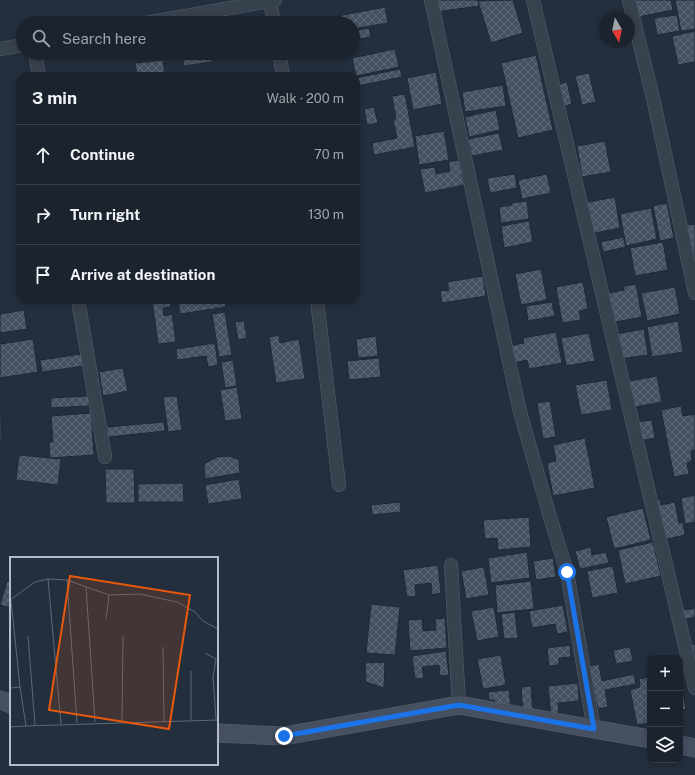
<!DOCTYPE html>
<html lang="en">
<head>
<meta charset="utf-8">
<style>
  :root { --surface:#1b232e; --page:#242b36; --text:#f1f3f6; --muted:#a0a4aa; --line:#39404a }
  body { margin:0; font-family:"Public Sans",sans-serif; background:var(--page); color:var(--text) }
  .controls { position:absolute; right:12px; bottom:12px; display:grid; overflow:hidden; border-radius:8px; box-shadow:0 2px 6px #0003 }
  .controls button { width:36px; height:36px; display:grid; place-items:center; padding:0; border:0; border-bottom:1px solid var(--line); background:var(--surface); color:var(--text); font:20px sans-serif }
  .compass { position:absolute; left:599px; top:12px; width:36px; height:36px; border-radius:50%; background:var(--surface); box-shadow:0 2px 6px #0003; rotate:171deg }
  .stop { position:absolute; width:12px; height:12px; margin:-9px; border:3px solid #1a73e8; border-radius:50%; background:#fff }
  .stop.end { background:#1a73e8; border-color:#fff; box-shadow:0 1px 4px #0008 }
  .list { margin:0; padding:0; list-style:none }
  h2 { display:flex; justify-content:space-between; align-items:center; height:52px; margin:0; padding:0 16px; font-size:17px }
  h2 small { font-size:13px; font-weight:400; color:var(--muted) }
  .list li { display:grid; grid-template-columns:26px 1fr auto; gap:12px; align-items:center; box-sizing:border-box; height:60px; padding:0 16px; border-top:1px solid var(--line) }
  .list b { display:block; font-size:15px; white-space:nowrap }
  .list em { font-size:13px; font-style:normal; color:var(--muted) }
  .icon { flex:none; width:22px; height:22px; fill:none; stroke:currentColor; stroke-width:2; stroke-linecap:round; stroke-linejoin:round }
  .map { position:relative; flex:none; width:695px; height:775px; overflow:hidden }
  .search { position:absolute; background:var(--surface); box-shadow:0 2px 6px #0003; left:16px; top:16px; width:344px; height:44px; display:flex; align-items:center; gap:10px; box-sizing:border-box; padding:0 14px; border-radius:22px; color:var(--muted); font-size:15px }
  .panel { position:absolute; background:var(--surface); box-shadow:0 2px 6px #0003; left:16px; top:72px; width:344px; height:232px; border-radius:12px }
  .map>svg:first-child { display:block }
  .building { fill:url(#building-cross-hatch); stroke:#1f2835 }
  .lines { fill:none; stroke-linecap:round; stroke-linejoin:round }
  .street-casing { stroke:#565f6c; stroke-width:14 }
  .secondary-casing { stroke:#565f6c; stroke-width:19 }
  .street { stroke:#38414e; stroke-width:13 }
  .secondary { stroke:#465061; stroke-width:18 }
  .route { stroke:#1a73e8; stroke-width:5 }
  .inset-road { fill:none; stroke:#5e6776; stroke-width:1 }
  .view { fill:#e8590c; fill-opacity:0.15; stroke:#e8590c; stroke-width:2 }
  .inset-edge { fill:none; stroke:#b4bcc9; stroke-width:2 }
</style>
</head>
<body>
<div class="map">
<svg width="695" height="775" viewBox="0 0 695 775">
  <defs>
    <pattern id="building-cross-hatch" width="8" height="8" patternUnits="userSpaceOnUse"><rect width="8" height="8" fill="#455162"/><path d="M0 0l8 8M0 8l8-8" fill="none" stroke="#5d6877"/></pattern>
  </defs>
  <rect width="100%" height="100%" fill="#242f3e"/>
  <path class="building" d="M434 0H478L479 6 436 12Z
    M513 0 523 33 491 43 478 1Z
    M635 0H671L673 10 638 17Z
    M675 0H695V29L681 31Z
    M385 7 388 23 353 29V23H339L338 16Z
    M677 15 680 31 657 35 654 18Z
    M369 28 371 37 353 40V31Z
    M695 31V62L678 65 672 36Z
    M395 49 399 67 356 76 352 58Z
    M182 53H211L212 62 184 66Z
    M218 53H248L219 58Z
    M536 55 553 130 518 138 501 63Z
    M163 60 165 76H137L135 63Z
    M400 69 402 77 358 86 356 78Z
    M436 72 442 104 413 110 407 78Z
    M589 73 596 102 582 105 575 76Z
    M567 82 572 104 562 107 557 85Z
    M503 85 506 106 465 112 462 92Z
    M405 94 415 147 374 155 372 143 397 138 393 119H396L392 96Z
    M374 107 378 123 367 125 364 109Z
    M496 110 500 130 469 137 465 117Z
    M444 131 449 160 419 165 415 136Z
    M499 133 503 150 472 156 468 139Z
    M605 141 611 172 582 177 577 146Z
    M459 160 464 185 425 193 420 169 435 167 436 174 450 171 448 162Z
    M515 174 517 188 490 193 487 178Z
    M547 174 551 193 522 199 518 180Z
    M615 197 620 228 590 234 584 203Z
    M527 201 529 219 501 223 499 207 512 205 511 203Z
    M667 203 674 238 660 241 653 206Z
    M651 208 657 239 626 246 620 214Z
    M529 221 533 242 504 248 501 226Z
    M695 224V259L693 260 686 225Z
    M623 237 626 247 603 252 601 242Z
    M663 242 668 270 635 276 630 248Z
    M541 269 547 300 521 305 515 274Z
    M483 276 486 296 442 303 440 291 449 290 447 282Z
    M583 282 588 309 579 311 581 320 562 323 556 287Z
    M636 284 642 317 610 323 605 294 624 290V286Z
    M675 287 680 314 647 321 641 293Z
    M85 300H109V301L86 305Z
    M152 300H170L171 307 163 308 164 316 172 314 176 342 158 344Z
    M178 300H225L226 307 180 314Z
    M552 302 555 316 528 321 526 306Z
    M24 310 27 329 0 333V314Z
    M225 312 232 355 219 357 212 314Z
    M244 321 247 338 238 340 235 322Z
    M678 321 683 352 652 357 647 327Z
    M644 329 648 355 620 359 616 334Z
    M556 332 562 363 529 369 527 360 513 363 510 346 524 343 523 338Z
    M589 333 595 361 566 366 561 338Z
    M279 335 280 343 299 339 305 379 276 383 269 337Z
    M376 336 378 356 358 358 356 339Z
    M33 339 38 372 0 378V344Z
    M215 343 218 365 208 367 206 356 177 360 176 349Z
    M82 354 84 366 42 372 40 360Z
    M379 358 381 377 349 380 347 361Z
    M233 360 237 386 225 388 221 362Z
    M123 368 128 391 103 396 99 372Z
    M657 376 662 402 630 408 625 382Z
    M607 380 612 410 581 415 575 385Z
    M237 387 242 419 225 421 220 390Z
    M89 396V406L51 408V398Z
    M177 396 182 430 168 432 163 397Z
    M550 401 556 437 543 439 537 403Z
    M681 406 683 416 695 414V450L691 451 692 461 687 463 689 474 674 477 661 410Z
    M91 413 94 455 50 458 49 442H53L51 416Z
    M0 416H1L2 441H0Z
    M652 420 655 438 639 441 636 422Z
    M164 422 165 431 108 437 107 427Z
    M585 438 595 488 553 496 547 463 556 461 553 445Z
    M19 455 61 459 58 485 16 480Z
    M229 456 239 460 240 473 205 479 204 464 217 457Z
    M105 469H134L135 503H106Z
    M239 479 242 499 208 504 205 485Z
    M183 483 184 502H138V484Z
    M695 495V522L685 524 681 498Z
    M660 499 661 505 675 502 679 523 683 522 685 535 662 540 654 501Z
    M400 502 401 512 372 515 371 505Z
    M643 508 651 540 614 549 606 517Z
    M529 517 531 547 498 550 497 538 485 539 483 520Z
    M653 542 661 576 625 584 618 550Z
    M591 547 592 555 606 552 609 563 580 569 575 551Z
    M527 552 530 578 491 583 488 558Z
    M553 558 556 577 536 580 533 561Z
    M438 565 441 593 432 595 431 583 415 585 416 596 407 597 403 570Z
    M613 566 618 593 592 598 587 571Z
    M484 567 489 595 466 599 461 571Z
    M7 581 11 582V608L0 605Z
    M531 581 534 609 497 613 495 585Z
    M371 604 400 607 395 655 366 653Z
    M563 605 568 632 557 634 555 624 532 628 529 611Z
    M494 607 499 637 477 641 471 611Z
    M695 608V617L682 620 680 611Z
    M515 612 518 638 504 639 501 614Z
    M445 618 447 648 410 651 408 620 422 619 423 631 436 630 435 619Z
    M695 644V670L689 645Z
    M570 645 571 657 559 658V665L549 666 547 648Z
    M630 647 633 661 616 664 613 650Z
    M446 651 449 675 440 676 439 665 422 667 424 678 415 679 412 656Z
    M501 655 506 685 483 689 477 659Z
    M385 662 384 688 366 682 365 663Z
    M599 664 602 681 634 674 636 684 605 690 608 707 598 709 589 666Z
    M650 677V723L637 725 630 690 640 687 639 679Z
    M680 677 686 709 680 710Z
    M578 683 579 701 558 703 559 716H551L548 686Z
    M531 686 533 714H523L521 687Z
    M509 690 511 711 495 708 494 700H489L488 692Z"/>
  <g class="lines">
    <defs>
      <path id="street" d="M431 0 520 412 550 517 567 572 594 729
        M533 0 695 688
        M629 0 653 98 695 293
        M270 1 274 23
        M146 23 275 0
        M0 49 23 45
        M35 53 39 76
        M279 53 283 76
        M78 300 105 457
        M317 300 339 485
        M451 565 459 705"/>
      <path id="secondary" d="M0 700 11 704
        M217 733 284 736 459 705 650 739
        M680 745 695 748"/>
    </defs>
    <use href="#street" class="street-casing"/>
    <use href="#secondary" class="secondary-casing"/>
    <use href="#street" class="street"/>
    <use href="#secondary" class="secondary"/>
  </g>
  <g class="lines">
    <path class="route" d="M284 736 459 705 594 729 567 572"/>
  </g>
  <g transform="translate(10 557)">
    <rect width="208" height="208" fill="#242f3e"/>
    <path class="inset-road" d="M38 22 51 167M57 23 67 166M76 30 85 165M0 43 25 25 38 22 57 23 99 38 130 37 167 45 185 55 193 64 208 72M1 43 10 130M96 62 99 38M18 79 25 168M153 90 154 164M195 96 206 102 203 120 206 162M181 114V163M0 131 10 130 16 169 208 163M112 165 113 79M0 170 16 169"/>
    <path class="view" d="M60 19 180 38 159 172 39 153Z"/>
    <rect width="208" height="208" class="inset-edge"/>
  </g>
</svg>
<div class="controls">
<button>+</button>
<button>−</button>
<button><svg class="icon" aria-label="layers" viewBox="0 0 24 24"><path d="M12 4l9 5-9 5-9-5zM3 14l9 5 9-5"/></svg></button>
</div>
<svg class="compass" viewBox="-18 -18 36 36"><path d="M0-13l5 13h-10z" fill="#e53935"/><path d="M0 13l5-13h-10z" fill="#a0a4aa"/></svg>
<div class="stop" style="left:567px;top:572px"></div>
<div class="stop end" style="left:284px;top:736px"></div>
<div class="search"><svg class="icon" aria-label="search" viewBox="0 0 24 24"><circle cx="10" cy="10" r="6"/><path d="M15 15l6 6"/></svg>Search here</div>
<section class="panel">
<h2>3 min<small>Walk · 200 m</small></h2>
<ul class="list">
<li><svg class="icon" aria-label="ahead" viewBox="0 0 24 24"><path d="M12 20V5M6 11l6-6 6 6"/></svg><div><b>Continue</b></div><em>70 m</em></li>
<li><svg class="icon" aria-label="right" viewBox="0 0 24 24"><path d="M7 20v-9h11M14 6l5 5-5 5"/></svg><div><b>Turn right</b></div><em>130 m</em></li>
<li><svg class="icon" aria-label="arrive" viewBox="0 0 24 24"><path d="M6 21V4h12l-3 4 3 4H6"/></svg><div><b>Arrive at destination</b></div></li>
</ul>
</section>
</div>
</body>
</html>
